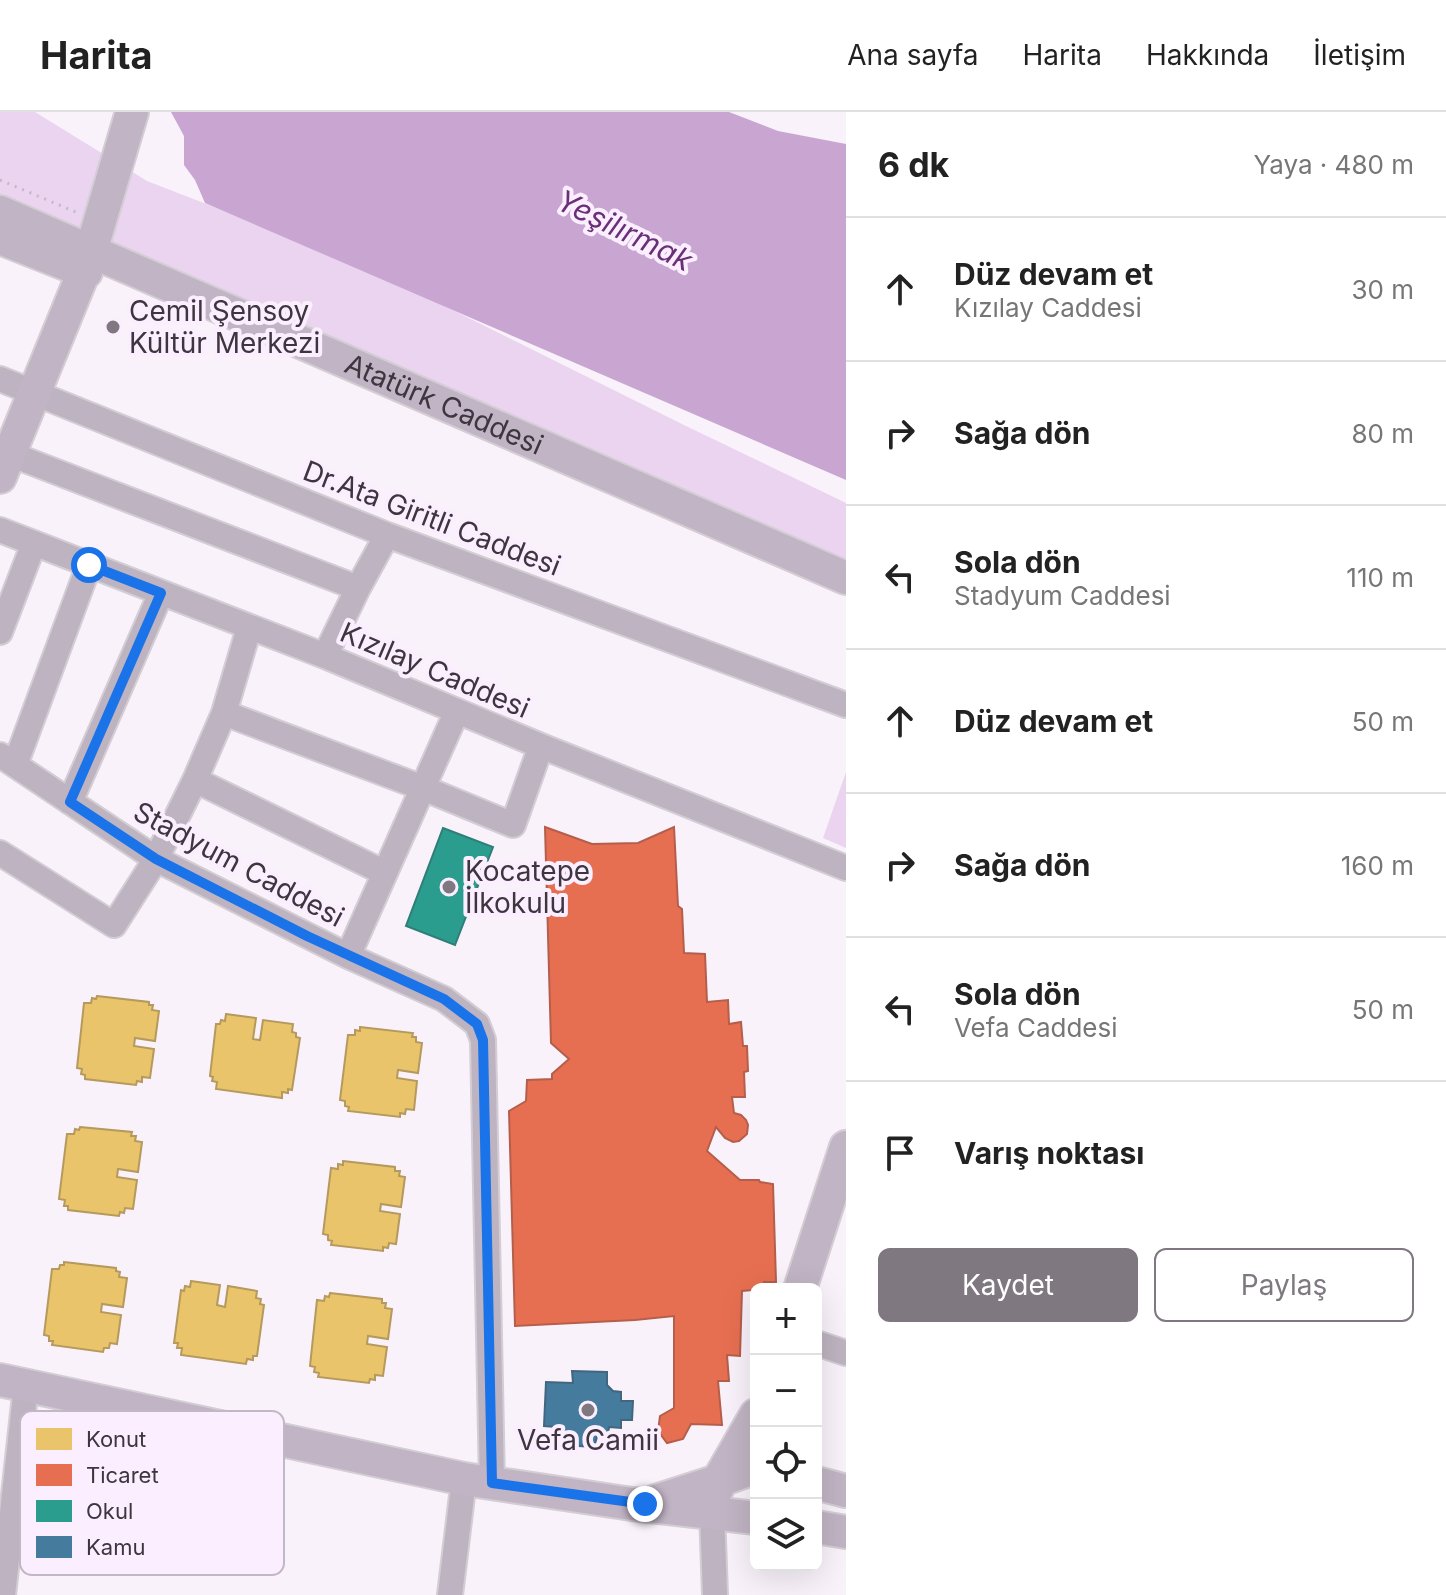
<!DOCTYPE html>
<html lang="tr">
<head>
<meta charset="utf-8">
<style>
  :root { --surface:#fff; --page:#f6f6f6; --text:#222; --muted:#767676; --line:#e0e0e0; --accent:#7f7880 }
  body { margin:0; font-family:Inter,sans-serif; background:var(--page); color:var(--text) }
  .controls { position:absolute; right:24px; bottom:24px; display:grid; overflow:hidden; border-radius:12px; box-shadow:0 8px 32px #0002 }
  .controls button { width:72px; height:72px; display:grid; place-items:center; padding:0; border:0; border-bottom:2px solid var(--line); background:var(--surface); color:var(--text); font:40px sans-serif }
  .stop { position:absolute; width:24px; height:24px; margin:-18px; border:6px solid #1a73e8; border-radius:50%; background:#fff }
  .stop.end { background:#1a73e8; border-color:#fff; box-shadow:0 2px 8px #0008 }
  .list { margin:0; padding:0; list-style:none }
  h2 { display:flex; justify-content:space-between; align-items:center; height:104px; margin:0; padding:0 32px; font-size:34px }
  h2 small { font-size:26px; font-weight:400; color:var(--muted) }
  .list li { display:grid; grid-template-columns:52px 1fr auto; gap:24px; align-items:center; box-sizing:border-box; height:144px; padding:0 32px; border-top:2px solid var(--line) }
  .list b { display:block; font-size:30px; white-space:nowrap }
  .list p { margin:0; font-size:26px; white-space:nowrap; color:var(--muted) }
  .list em { font-size:26px; font-style:normal; color:var(--muted) }
  .actions { display:flex; gap:16px; padding:24px 32px }
  .actions a { flex:1; padding:18px 0; border:2px solid var(--accent); border-radius:12px; text-align:center; font-size:28px; color:var(--accent) }
  .actions .main { background:var(--accent); color:#fff }
  .icon { flex:none; width:44px; height:44px; fill:none; stroke:currentColor; stroke-width:2; stroke-linecap:round; stroke-linejoin:round }
  .map { position:relative; flex:none; width:846px; height:1483px; overflow:hidden }
  header { display:flex; align-items:center; gap:48px; box-sizing:border-box; height:112px; padding:0 40px; background:var(--surface); border-bottom:2px solid var(--line) }
  header strong { font-size:38px }
  nav { display:flex; gap:44px; margin-inline-start:auto; font-size:28px }
  main { display:flex }
  aside { flex:1; background:var(--surface) }
  .map>svg:first-child { display:block }
  .green { fill:#ead4f0 }
  .water { fill:#c8a6d1 }
  .homes { fill:#e9c46a; stroke:#b5995d; stroke-width:2 }
  .shops { fill:#e76f51; stroke:#b45e4b; stroke-width:2 }
  .schools { fill:#2a9d8f; stroke:#307e77; stroke-width:2 }
  .public { fill:#457b9d; stroke:#436680; stroke-width:2 }
  .lines { fill:none; stroke-linecap:round; stroke-linejoin:round }
  .minor-casing { stroke:#d3cdd4; stroke-width:28 }
  .major-casing { stroke:#d3cdd4; stroke-width:36 }
  .path { stroke:#c2bac4; stroke-width:3; stroke-dasharray:2 6; stroke-linecap:butt }
  .minor { stroke:#beb3c0; stroke-width:24 }
  .major { stroke:#c1b4c4; stroke-width:32 }
  .route { stroke:#1a73e8; stroke-width:10 }
  .poi-dot { fill:#7f7880; stroke:#fbeeff; stroke-width:3 }
  .labels { text-anchor:middle; dominant-baseline:central; stroke-width:8; stroke-linejoin:round; paint-order:stroke }
  .poi-label { font-size:28px; fill:#3d363e; stroke:#fbeeff; text-anchor:start }
  .street-label { font-size:28px; fill:#3d363e; stroke:#fbeeff }
  .water-label { font-size:30px; font-style:italic; fill:#693078; stroke:#fbeeff }
  .key { fill:#fbeeff; stroke:#c2b7c5; stroke-width:2 }
  .key-label { font-size:22px; fill:#3d363e }
</style>
</head>
<body>
<header>
<strong>Harita</strong>
<nav><a>Ana sayfa</a><a>Harita</a><a>Hakkında</a><a>İletişim</a></nav>
</header>
<main>
<div class="map">
<svg width="846" height="1483" viewBox="0 0 846 1483">
  <rect width="100%" height="100%" fill="#f9f2fb"/>
  <path class="green" d="M0 0H35L147 69 354 149 686 314 846 391V470L0 91Z
    M846 660V736L823 726Z"/>
  <path class="water" d="M171 0H729L778 19 846 32V368L205 91 195 68 184 53V24Z"/>
  <path class="homes" d="M97 884 149 890V893H153L152 898 159 899 155 929 135 926 134 934 154 937 150 966 142 965V970L137 969 136 973 85 967V963L81 962 82 957 77 956 84 891H91L92 886 96 887Z
    M226 902 256 906 253 927 260 928 263 908 293 912 292 920 296 921V925L300 926 292 978 288 977V981L282 980V986L216 977 217 970 212 969 213 965 210 964 216 912H220L221 908 225 909Z
    M360 915 413 921 412 925H416V930L422 931 418 961 398 958 397 966 417 969 414 998 406 997 405 1002 400 1001V1005L348 999 349 995 345 994V989L340 988 348 923H355V918L360 919Z
    M80 1015 132 1020 131 1024H136L135 1029 142 1030 138 1060 118 1057 117 1065 137 1068 133 1097 125 1096 124 1101 120 1100 119 1104 68 1098V1094H64L65 1088 59 1087 67 1022H74L75 1017 79 1018Z
    M343 1049 395 1055V1059H400L399 1064 405 1065 401 1095 381 1092 380 1099 400 1102 396 1132 389 1131 388 1136 383 1135V1139L331 1133 332 1129 328 1128V1123L323 1122 331 1056 338 1057V1052L343 1053Z
    M64 1150 116 1156V1159L120 1160 119 1165 127 1166 123 1195 102 1192 101 1200 121 1203 117 1232 110 1231 109 1236H104L103 1240 52 1233 53 1229H49V1224L44 1223 52 1157H59L60 1153H64Z
    M191 1169 220 1173 217 1193 225 1195 228 1174 257 1179 256 1186 261 1187 260 1192 264 1193 257 1244H253V1248L247 1247 246 1252 181 1243 182 1236H177L178 1231H174L181 1178 184 1179 185 1174 190 1175Z
    M330 1181 382 1187V1191H386L385 1196 392 1197 388 1227 368 1224 367 1232 387 1235 383 1264 375 1263V1268L370 1267 369 1271 318 1265 319 1261 314 1260 315 1255 310 1254 317 1188 324 1189 325 1184 329 1185Z"/>
  <path class="shops" d="M545 715 592 732 638 731 674 715 678 794 682 797 684 841 705 842 707 890 728 888 729 912 741 910 743 934H747L748 959 744 960 745 985H732L734 1001 741 1003 746 1008 748 1013 747 1022 739 1029 733 1030 725 1026 716 1015 707 1039 740 1068H759L760 1070 773 1072 776 1170H764L765 1177 742 1179 740 1244 727 1243 729 1269H718L722 1313 691 1312 683 1327 667 1331 658 1319 660 1304 674 1296V1204L635 1208 515 1214 509 999 526 989 527 968 552 967V962L569 947 551 931Z"/>
  <path class="schools" d="M443 716 493 735 455 833 406 814Z"/>
  <path class="public" d="M572 1259 607 1260V1273L613 1279 621 1280V1289H633L632 1308H621V1316L609 1315 608 1323 597 1325 594 1335 563 1333 565 1322 559 1320 557 1315 544 1314 546 1270 573 1271Z"/>
  <g class="lines">
    <defs>
      <path id="minor" d="M0 267 387 423 846 593
        M10 342 358 476
        M0 418 325 544 541 634 846 756
        M0 520 34 431
        M325 544 358 476 387 423
        M224 601 423 676 513 713 541 634
        M0 643 156 747 348 844 457 599
        M15 653 89 453
        M195 668 385 761
        M70 690 161 481
        M0 741 114 813 156 747 195 668 224 601 249 516
        M348 844 444 887 477 912 483 928 492 1371
        M816 1231 846 1241
        M712 1400 715 1483
        M3 1483 26 1274
        M450 1483 464 1367"/>
      <g id="major">
        <path id="s1" d="M0 100 846 466"/>
        <path d="M0 126 86 160"/>
        <path d="M91 139 132 0"/>
        <path d="M0 365 84 159"/>
        <path d="M800 1177 846 1035"/>
        <path d="M0 1268 464 1367 632 1392 756 1406"/>
        <path d="M816 1371 846 1379"/>
        <path d="M717 1377 718 1369 756 1303"/>
        <path d="M656 1389 718 1369 756 1355"/>
        <path d="M816 1415 846 1420"/>
      </g>
    </defs>
    <use href="#minor" class="minor-casing"/>
    <use href="#major" class="major-casing"/>
    <path class="path" d="M0 68 78 101"/>
    <use href="#minor" class="minor"/>
    <use href="#major" class="major"/>
  </g>
  <g class="lines">
    <path class="route" d="M89 453 161 481 70 690 156 747 307 824 444 887 477 912 483 928 492 1371 645 1392"/>
  </g>
  <g class="poi-dot">
    <circle cx="113" cy="215" r="8"/>
    <circle cx="449" cy="775" r="8"/>
    <circle cx="588" cy="1298" r="8"/>
  </g>
  <g class="labels">
    <g class="poi-label">
      <text x="129" y="199">Cemil Şensoy<tspan x="129" dy="32">Kültür Merkezi</tspan></text>
      <text x="465" y="759">Kocatepe<tspan x="465" dy="32">İlkokulu</tspan></text>
      <text x="588" y="1328" text-anchor="middle">Vefa Camii</text>
    </g>
    <g class="street-label">
      <text stroke="none"><textPath href="#s1" startOffset="484">Atatürk Caddesi</textPath></text>
      <text transform="translate(432 406) rotate(21)">Dr.Ata Giritli Caddesi</text>
      <text transform="translate(435 558) rotate(23)">Kızılay Caddesi</text>
      <text transform="translate(239 752) rotate(28)">Stadyum Caddesi</text>
    </g>
    <g class="water-label">
      <text transform="translate(625 118) rotate(26)">Yeşilırmak</text>
    </g>
  </g>
  <rect x="20" y="1299" width="264" height="164" rx="12" class="key"/>
  <rect x="36" y="1316" width="36" height="22" fill="#e9c46a"/>
  <rect x="36" y="1352" width="36" height="22" fill="#e76f51"/>
  <rect x="36" y="1388" width="36" height="22" fill="#2a9d8f"/>
  <rect x="36" y="1424" width="36" height="22" fill="#457b9d"/>
  <g class="key-label">
    <text x="86" y="1335">Konut</text>
    <text x="86" y="1371">Ticaret</text>
    <text x="86" y="1407">Okul</text>
    <text x="86" y="1443">Kamu</text>
  </g>
</svg>
<div class="controls">
<button>+</button>
<button>−</button>
<button><svg class="icon" aria-label="locate" viewBox="0 0 24 24"><circle cx="12" cy="12" r="6"/><path d="M12 2v4M12 18v4M2 12h4M18 12h4"/></svg></button>
<button><svg class="icon" aria-label="layers" viewBox="0 0 24 24"><path d="M12 4l9 5-9 5-9-5zM3 14l9 5 9-5"/></svg></button>
</div>
<div class="stop" style="left:89px;top:453px"></div>
<div class="stop end" style="left:645px;top:1392px"></div>
</div>
<aside>
<h2>6 dk<small>Yaya · 480 m</small></h2>
<ul class="list">
<li><svg class="icon" aria-label="ahead" viewBox="0 0 24 24"><path d="M12 20V5M6 11l6-6 6 6"/></svg><div><b>Düz devam et</b><p>Kızılay Caddesi</p></div><em>30 m</em></li>
<li><svg class="icon" aria-label="right" viewBox="0 0 24 24"><path d="M7 20v-9h11M14 6l5 5-5 5"/></svg><div><b>Sağa dön</b></div><em>80 m</em></li>
<li><svg class="icon" aria-label="left" viewBox="0 0 24 24"><path d="M17 20v-9H6M10 6l-5 5 5 5"/></svg><div><b>Sola dön</b><p>Stadyum Caddesi</p></div><em>110 m</em></li>
<li><svg class="icon" aria-label="ahead" viewBox="0 0 24 24"><path d="M12 20V5M6 11l6-6 6 6"/></svg><div><b>Düz devam et</b></div><em>50 m</em></li>
<li><svg class="icon" aria-label="right" viewBox="0 0 24 24"><path d="M7 20v-9h11M14 6l5 5-5 5"/></svg><div><b>Sağa dön</b></div><em>160 m</em></li>
<li><svg class="icon" aria-label="left" viewBox="0 0 24 24"><path d="M17 20v-9H6M10 6l-5 5 5 5"/></svg><div><b>Sola dön</b><p>Vefa Caddesi</p></div><em>50 m</em></li>
<li><svg class="icon" aria-label="arrive" viewBox="0 0 24 24"><path d="M6 21V4h12l-3 4 3 4H6"/></svg><div><b>Varış noktası</b></div></li>
</ul>
<div class="actions"><a class="main">Kaydet</a><a>Paylaş</a></div>
</aside>
</main>
</body>
</html>
